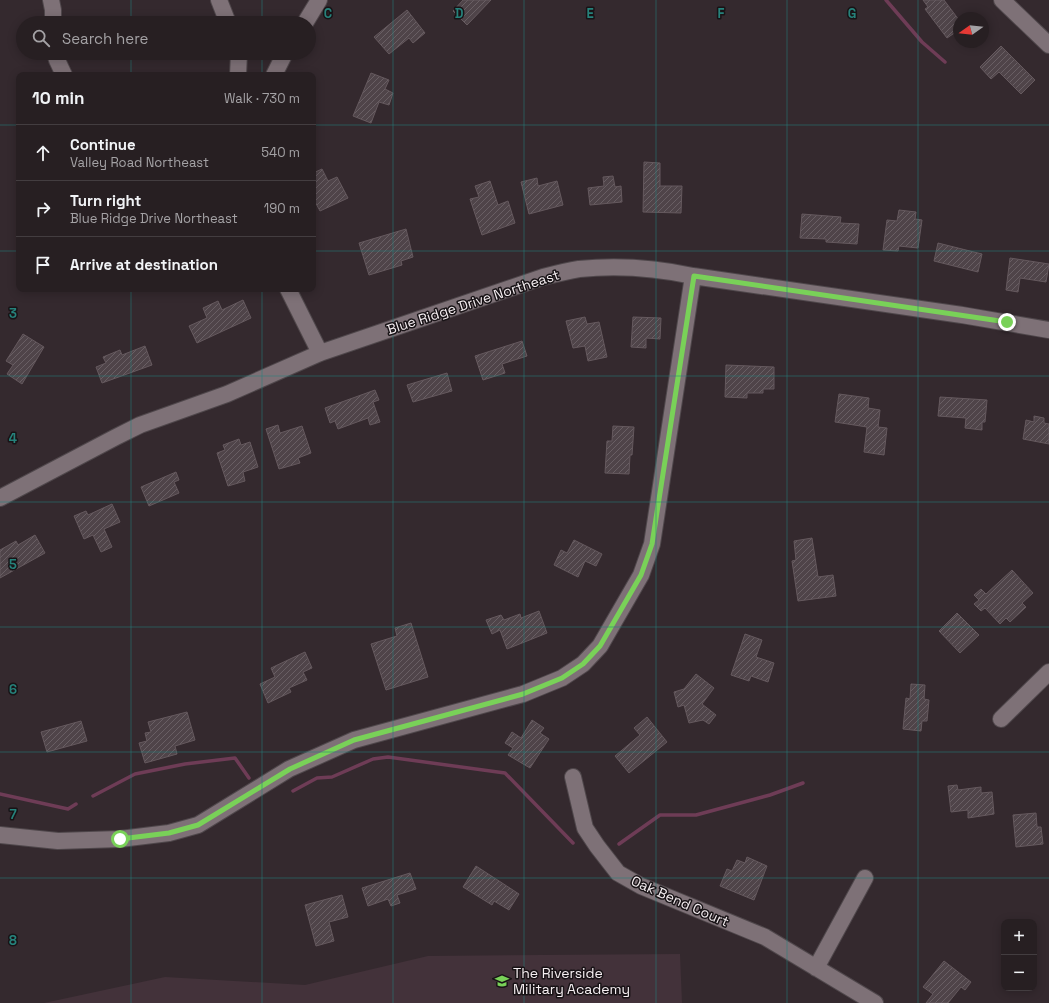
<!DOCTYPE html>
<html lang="en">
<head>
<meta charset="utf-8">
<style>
  :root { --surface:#271f22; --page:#2f272a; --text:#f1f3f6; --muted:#a4a2a5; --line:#433d40 }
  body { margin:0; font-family:"Space Grotesk",sans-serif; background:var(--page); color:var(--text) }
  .controls { position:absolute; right:12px; bottom:12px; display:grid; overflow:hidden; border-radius:8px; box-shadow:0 2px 10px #0003 }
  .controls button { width:36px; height:36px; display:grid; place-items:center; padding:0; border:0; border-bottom:1px solid var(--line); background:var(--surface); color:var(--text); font:20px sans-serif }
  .compass { position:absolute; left:953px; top:12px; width:36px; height:36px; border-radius:50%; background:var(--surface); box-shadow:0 2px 10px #0003; rotate:255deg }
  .stop { position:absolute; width:12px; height:12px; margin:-9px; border:3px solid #79d158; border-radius:50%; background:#fff }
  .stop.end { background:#79d158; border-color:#fff; box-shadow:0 1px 4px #0008 }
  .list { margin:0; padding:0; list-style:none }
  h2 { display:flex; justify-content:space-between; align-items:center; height:52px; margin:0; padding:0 16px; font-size:17px }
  h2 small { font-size:13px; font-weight:400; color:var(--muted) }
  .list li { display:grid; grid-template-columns:26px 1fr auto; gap:12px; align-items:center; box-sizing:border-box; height:56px; padding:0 16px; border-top:1px solid var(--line) }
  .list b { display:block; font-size:15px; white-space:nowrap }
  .list p { margin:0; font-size:13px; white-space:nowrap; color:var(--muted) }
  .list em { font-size:13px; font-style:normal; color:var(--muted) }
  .icon { flex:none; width:22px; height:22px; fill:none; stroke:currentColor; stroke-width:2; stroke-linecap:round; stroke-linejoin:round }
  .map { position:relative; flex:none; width:1049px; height:1003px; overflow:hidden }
  .search { position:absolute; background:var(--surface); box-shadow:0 2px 10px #0003; left:16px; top:16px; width:300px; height:44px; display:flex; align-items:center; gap:10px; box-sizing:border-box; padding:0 14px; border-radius:22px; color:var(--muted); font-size:15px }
  .panel { position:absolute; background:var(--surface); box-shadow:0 2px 10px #0003; left:16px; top:72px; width:300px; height:220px; border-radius:8px }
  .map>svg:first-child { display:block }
  .built { fill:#43323a }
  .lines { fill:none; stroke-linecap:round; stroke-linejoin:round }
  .stream { stroke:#6e3c56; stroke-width:3.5 }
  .building { fill:url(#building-hatch); stroke:#65595e }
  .minor-casing { stroke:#4f474b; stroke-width:18 }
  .minor { stroke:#7e7177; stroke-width:16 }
  .route { stroke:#79d158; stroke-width:5 }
  .grid { fill:none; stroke:#26827b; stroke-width:1; stroke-opacity:0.55 }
  .labels { text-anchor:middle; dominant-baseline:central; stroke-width:3; stroke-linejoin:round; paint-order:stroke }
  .street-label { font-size:14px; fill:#f5eef1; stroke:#181316 }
  .poi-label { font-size:14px; fill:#f5eef1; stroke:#181316; text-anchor:start }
  .grid-label { font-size:13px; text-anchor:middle; font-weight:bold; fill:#26827b; stroke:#181316; stroke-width:3; stroke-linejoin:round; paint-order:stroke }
</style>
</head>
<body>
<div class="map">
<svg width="1049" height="1003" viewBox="0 0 1049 1003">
  <defs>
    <pattern id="building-hatch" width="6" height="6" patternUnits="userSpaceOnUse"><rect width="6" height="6" fill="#4f4449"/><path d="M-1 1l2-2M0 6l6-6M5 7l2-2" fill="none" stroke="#695f64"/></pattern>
  </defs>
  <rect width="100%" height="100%" fill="#34292e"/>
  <path class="built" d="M680 954 682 1003H44L165 977 305 985 428 956Z"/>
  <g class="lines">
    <path class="stream" d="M886 0 922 42 945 62
      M293 791 317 778 332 777 373 759 388 757 505 773 573 843
      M0 794 68 809 76 804
      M93 796 135 774 185 764 235 758 249 778
      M619 844 660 815H696L770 795 803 783"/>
  </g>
  <path class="building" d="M463 0H491L467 25 453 11Z
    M923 0H944L959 20V30L947 38 925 9 928 7Z
    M407 10 425 33 413 43 409 38 389 54 374 37Z
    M1001 46 1035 80 1021 94 999 72 991 79 980 67Z
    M371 73 389 80 385 89 393 93 389 105 379 102 371 123 353 116Z
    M644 162 660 163V186H682L681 213 643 212Z
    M322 169 328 181 337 177 348 198 320 211 313 198V173Z
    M613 176 615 187 621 186 622 202 590 205 588 188 604 186 603 177Z
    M537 178 538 186 557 181 563 205 529 214 521 182Z
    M490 181 498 205 508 201 515 223 482 235 470 199 479 197 475 186Z
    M899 210 916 212 915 219 922 220 918 248 899 246 898 251 883 250 887 220 897 221Z
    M802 214 841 217 840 223 859 224 857 244 826 242V239L800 238Z
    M406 229 413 257 401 261 402 265 369 275 359 243Z
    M938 243 982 254 978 272 934 261Z
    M1010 258 1049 264 1046 282 1020 278 1018 292 1006 290Z
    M243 300 251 318 197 343 189 326 207 318 203 308 218 301 222 310Z
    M585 317 587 324 599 322 607 357 588 361 585 346 573 348 566 321Z
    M633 317 661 318 660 339 646 338V348L631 347Z
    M23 334 44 347 22 384 7 374 13 365 6 361Z
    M522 341 527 356 502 364 505 373 483 380 475 356Z
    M145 346 152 365 102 383 96 367 106 363 103 357 120 350 122 355Z
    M726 365 774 367V389H763V393H747V398L725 397Z
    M447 373 452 391 413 402 407 385Z
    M375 390 379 400 373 402 380 422 370 425 368 418 338 429 335 421 330 423 325 408Z
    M839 394 869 398 868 408 880 410 878 427 887 428 884 455 864 452 867 427 835 422Z
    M940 397 987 400 985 422H982V430L965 428 966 418 938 416Z
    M1034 416 1044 418V423L1049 424V444L1023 439 1026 420 1034 422Z
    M278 425 280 433 302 426 311 453 298 458 300 463 279 469 266 429Z
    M613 426 634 427 632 455H630L629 474 605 473 607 441H612Z
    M239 439 241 445 250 442 258 467 243 472 245 481 228 486 217 453 225 450 223 445Z
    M176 472 179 480 174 482 179 493 149 506 141 487Z
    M112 504 120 522 104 529 112 547 101 552 93 535 84 539 74 516 86 511 88 515Z
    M35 535 45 553 0 578V550L16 541 18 545Z
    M812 538 818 577 833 575 836 596 798 601 792 561 796 560 794 541Z
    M574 540 602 554 596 566 585 561 578 577 554 565 561 550 567 553Z
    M1012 570 1033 593 1022 603 1026 607 1010 622 1006 618 1000 624 985 608 981 611 974 604 979 600 974 595 981 589 986 594Z
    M539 611 547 633 507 649 500 630 492 634 486 620 501 615 504 620 520 614 521 618Z
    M957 613 979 635 960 653 939 631Z
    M411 623 428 677 386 690 371 644 397 636 395 628Z
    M745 634 762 640 756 657 774 663 768 682 751 676 749 681 731 675Z
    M305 652 312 668 303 672 307 680 289 688 291 692 268 703 260 684 275 677 271 668Z
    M696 674 714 688 702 704 716 715 709 724 703 720 689 723 684 705 678 707 674 692 684 689Z
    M911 684 925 685 924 699 929 700 927 721H922L921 731 903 729 906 698 910 699Z
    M187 712 195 740 175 746 177 754 145 763 139 743 147 741 145 733 151 732 148 722Z
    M647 717 667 742 629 773 615 756 640 735 634 728Z
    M532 720 544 728 540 733 549 739 530 768 508 755 513 748 505 743 512 732 521 738Z
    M81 721 87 741 47 752 41 732Z
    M957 785 958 790 981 787V793L992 792 994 814 968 818V810L951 812 948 786Z
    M1036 813 1037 827H1041L1043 844 1016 847 1013 815Z
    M747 857 767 866 754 900 720 886 727 869 732 871 737 860 745 863Z
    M476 866 519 894 509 910 494 901 492 905 463 887Z
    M410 873 416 889 397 895 400 903 391 906 388 899 368 906 362 888Z
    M342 895 348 917 329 922 334 941 316 946 305 905Z
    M944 961 971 982 965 990 961 987 948 1003H926L933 994 923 987Z"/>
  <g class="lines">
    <defs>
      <path id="minor" d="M51 0 53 10V23
        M219 0 228 23
        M1002 0 1049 45
        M305 23 319 0
        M55 53 57 60 64 75
        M238 75 239 53
        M274 75 285 53
        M288 289 320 353
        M0 498 116 437 140 425 227 394 320 353 543 277C555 274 567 271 579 269 618 265 656 268 693 276L962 315 1049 330
        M1001 719 1049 672
        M573 777 585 828 597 846 618 873 641 886 765 937 875 1003
        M0 835 58 841 120 839 169 833 198 825 289 769 354 740 523 694 562 678 583 664 600 646 641 575 652 544 693 276
        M816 968 865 878"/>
    </defs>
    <use href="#minor" class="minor-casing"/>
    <use href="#minor" class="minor"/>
  </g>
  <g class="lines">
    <path class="route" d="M120 839 169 833 198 825 290 769 354 740 523 694 562 678 583 664 600 646 641 575 652 544 694 276 1007 322"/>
  </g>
  <path class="grid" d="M131 0V23M262 0V23M393 0V1003M524 0V1003M656 0V1003M787 0V1003M918 0V1003M131 53V75M262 53V75M0 125H19M313 125H1049M0 251H19M313 251H1049M131 289V1003M262 289V1003M0 376H1049M0 502H1049M0 627H1049M0 752H1049M0 878H1049"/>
  <defs>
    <symbol id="school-bare" viewBox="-9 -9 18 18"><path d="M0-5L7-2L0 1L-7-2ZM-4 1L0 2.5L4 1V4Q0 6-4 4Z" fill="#79d158" stroke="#181316" stroke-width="2.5" paint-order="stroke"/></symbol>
  </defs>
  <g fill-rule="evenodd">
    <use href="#school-bare" x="492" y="971" width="20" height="20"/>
  </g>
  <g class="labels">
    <g class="street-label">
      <text transform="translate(473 302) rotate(-18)">Blue Ridge Drive Northeast</text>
      <text transform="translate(680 901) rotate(24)">Oak Bend Court</text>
    </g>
    <g class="poi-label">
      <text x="513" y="973">The Riverside<tspan x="513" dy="16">Military Academy</tspan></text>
    </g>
  </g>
  <g class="grid-label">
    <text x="328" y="18">C</text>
    <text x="459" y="18">D</text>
    <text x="590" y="18">E</text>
    <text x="721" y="18">F</text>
    <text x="852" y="18">G</text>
    <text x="13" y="318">3</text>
    <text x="13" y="443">4</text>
    <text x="13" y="569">5</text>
    <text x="13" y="694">6</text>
    <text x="13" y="819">7</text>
    <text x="13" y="945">8</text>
  </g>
</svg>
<div class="controls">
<button>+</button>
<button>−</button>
</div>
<svg class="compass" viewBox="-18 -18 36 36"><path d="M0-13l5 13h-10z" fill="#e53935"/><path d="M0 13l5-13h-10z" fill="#a4a2a5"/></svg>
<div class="stop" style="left:120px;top:839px"></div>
<div class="stop end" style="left:1007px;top:322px"></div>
<div class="search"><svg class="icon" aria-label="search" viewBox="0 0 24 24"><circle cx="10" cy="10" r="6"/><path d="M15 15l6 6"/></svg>Search here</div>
<section class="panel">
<h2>10 min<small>Walk · 730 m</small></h2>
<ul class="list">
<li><svg class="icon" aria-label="ahead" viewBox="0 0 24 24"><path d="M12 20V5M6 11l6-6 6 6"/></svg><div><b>Continue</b><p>Valley Road Northeast</p></div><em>540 m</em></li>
<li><svg class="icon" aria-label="right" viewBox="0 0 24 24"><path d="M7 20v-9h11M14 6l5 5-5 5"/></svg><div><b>Turn right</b><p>Blue Ridge Drive Northeast</p></div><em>190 m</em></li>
<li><svg class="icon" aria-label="arrive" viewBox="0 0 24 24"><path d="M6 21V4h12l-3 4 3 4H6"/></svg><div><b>Arrive at destination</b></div></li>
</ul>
</section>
</div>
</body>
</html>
